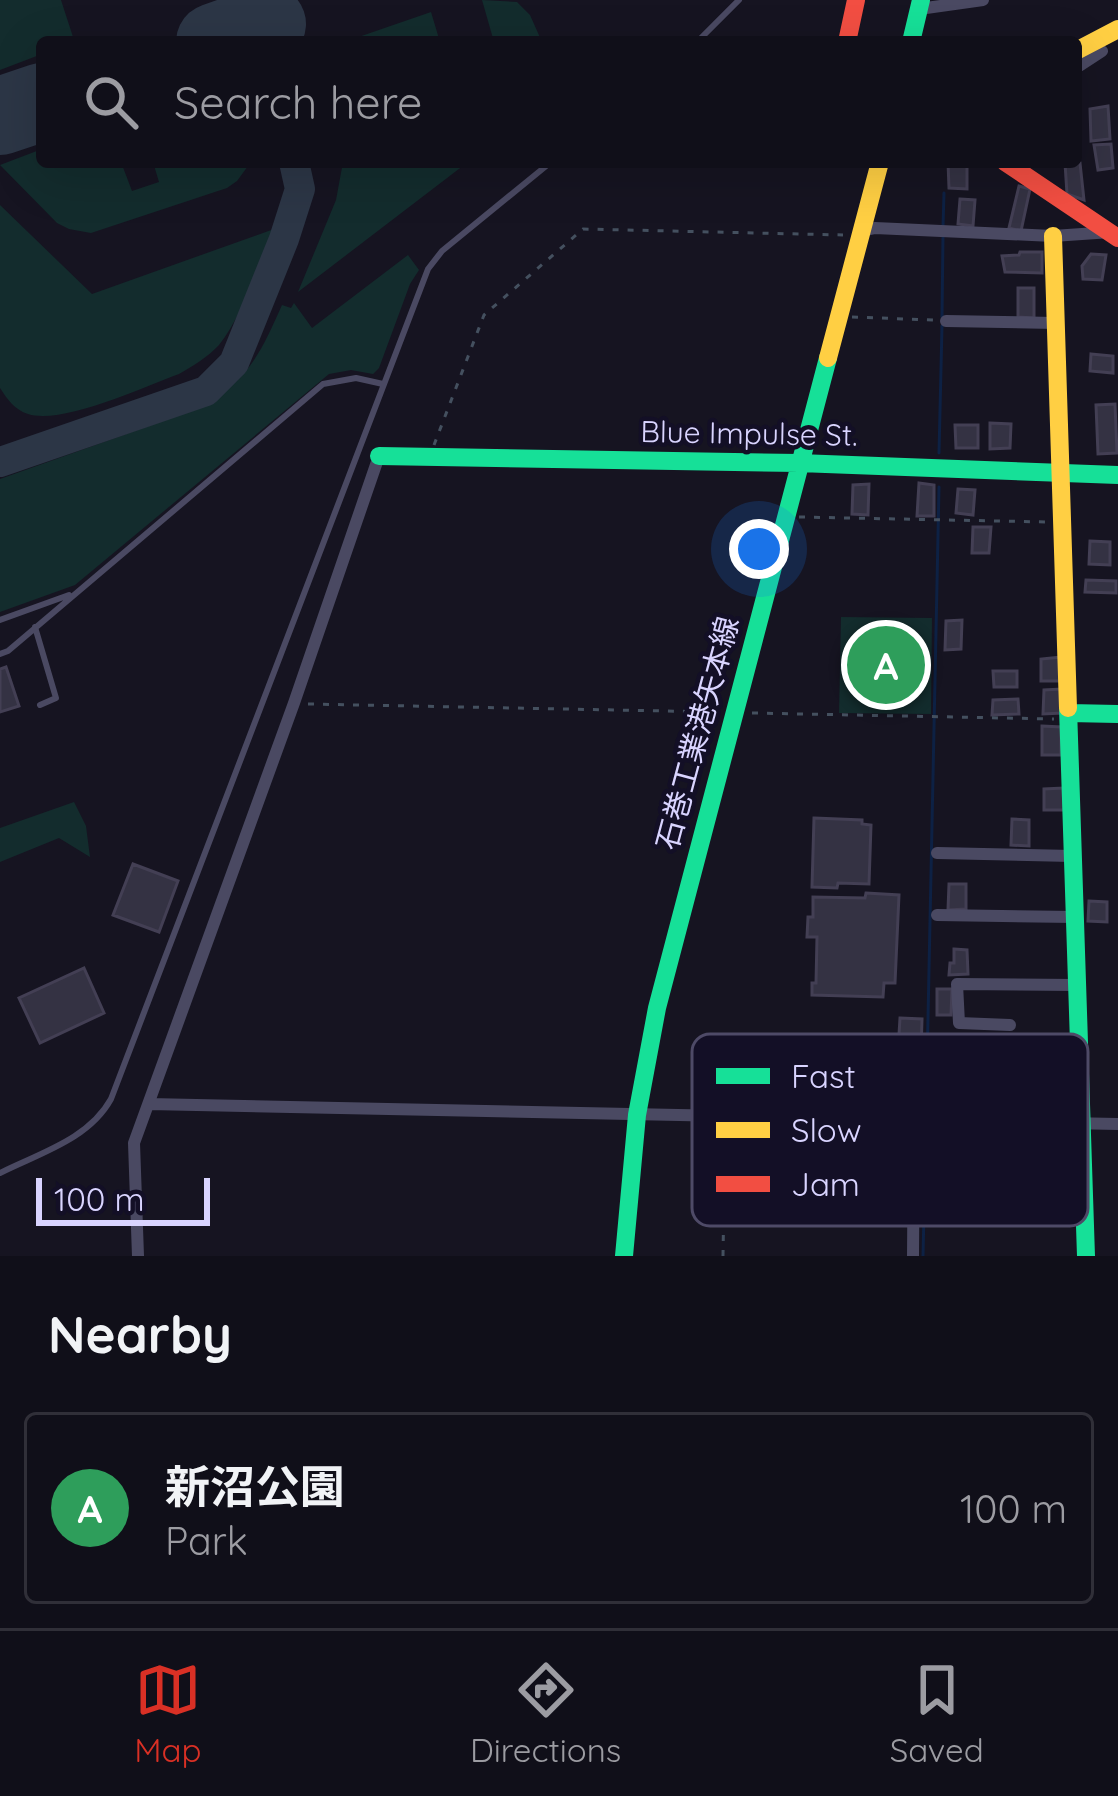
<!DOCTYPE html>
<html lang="en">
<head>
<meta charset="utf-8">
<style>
  :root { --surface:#100f19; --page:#1e1d26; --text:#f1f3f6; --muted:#9c9ca2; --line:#302f38; --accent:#d93025 }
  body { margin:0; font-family:Quicksand,"Noto Sans JP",sans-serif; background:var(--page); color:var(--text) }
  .scale { position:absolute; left:36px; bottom:30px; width:174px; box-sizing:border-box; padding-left:12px; border:6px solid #d9d4ff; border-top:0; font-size:33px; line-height:42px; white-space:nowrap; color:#d9d4ff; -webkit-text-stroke:9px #130f26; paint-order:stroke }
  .you { position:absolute; left:759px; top:549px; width:42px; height:42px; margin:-30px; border:9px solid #fff; border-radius:50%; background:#1a73e8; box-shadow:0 0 0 18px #1a73e833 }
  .badge { display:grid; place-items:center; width:78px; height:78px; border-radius:50%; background:var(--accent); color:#fff; font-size:39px; font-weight:700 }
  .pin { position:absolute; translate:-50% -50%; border:6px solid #fff; box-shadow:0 3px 12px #0006 }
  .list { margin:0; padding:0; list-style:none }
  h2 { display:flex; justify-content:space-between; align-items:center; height:156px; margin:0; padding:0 48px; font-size:51px }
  h2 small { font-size:39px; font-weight:400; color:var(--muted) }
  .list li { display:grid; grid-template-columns:78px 1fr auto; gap:36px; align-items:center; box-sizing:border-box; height:192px; margin:0 24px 24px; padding:0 24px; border:3px solid var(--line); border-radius:12px }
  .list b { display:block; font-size:45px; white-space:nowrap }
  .list p { margin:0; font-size:39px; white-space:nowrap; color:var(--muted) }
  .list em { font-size:39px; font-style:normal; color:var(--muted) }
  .icon { flex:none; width:66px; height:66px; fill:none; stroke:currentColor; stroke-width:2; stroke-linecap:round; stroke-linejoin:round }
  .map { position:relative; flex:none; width:1118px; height:1256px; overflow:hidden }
  .search { position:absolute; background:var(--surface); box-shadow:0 12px 48px #0002; left:36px; right:36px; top:36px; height:132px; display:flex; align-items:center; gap:30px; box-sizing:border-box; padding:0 42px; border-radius:12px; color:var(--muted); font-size:45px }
  .sheet { height:372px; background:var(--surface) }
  nav { display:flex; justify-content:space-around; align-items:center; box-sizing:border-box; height:168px; border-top:3px solid var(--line); background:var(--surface); font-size:33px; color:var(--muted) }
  nav a { display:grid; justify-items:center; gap:6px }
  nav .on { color:var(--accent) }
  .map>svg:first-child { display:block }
  .green { fill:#132c2d }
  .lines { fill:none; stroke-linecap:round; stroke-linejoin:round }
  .stream { stroke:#0d2144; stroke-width:3 }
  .taxiway { stroke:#2c3646; stroke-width:30 }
  .runway { stroke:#2c3646; stroke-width:78 }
  .building { fill:#343243; stroke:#433f54; stroke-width:3 }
  .path { stroke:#44505f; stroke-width:3; stroke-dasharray:6 9; stroke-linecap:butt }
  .lane { stroke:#4a4962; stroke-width:6 }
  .street { stroke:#4a4962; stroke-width:12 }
  .fast { stroke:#16e098; stroke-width:18 }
  .slow { stroke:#ffcf43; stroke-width:18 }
  .jam { stroke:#f24e42; stroke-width:18 }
  .labels { text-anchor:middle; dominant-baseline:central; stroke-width:9; stroke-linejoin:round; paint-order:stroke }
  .street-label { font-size:30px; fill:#d9d4ff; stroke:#130f26 }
  .key { fill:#130f26; stroke:#4e4a67; stroke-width:3 }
  .key-label { font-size:33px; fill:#d9d4ff }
</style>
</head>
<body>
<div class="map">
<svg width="1118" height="1256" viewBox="0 0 1118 1256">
  <rect width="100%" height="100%" fill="#161421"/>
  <path class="green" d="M0 0H61L73 37 71 42H42V54L0 70Z
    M482 0 517 2 530 15 542 42H494Z
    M431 12 440 42H344Z
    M42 149V162H121L132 191 159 182 153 162H251L237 181 227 188 91 233 69 229 57 223 0 165Z
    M343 162H468L298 292 336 200Z
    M0 205 92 294 274 229C260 264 242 316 219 345 208 357 193 366 179 374 144 387 62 425 28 414 15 410 7 399 0 388Z
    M408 255 419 270 410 284 379 368 373 374 351 370 329 374 75 585 0 612V479L191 411C246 384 258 359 282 305L291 308 294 303 312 328Z
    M841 617 932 618 931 714 839 713Z
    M74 802 86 826 90 857 59 838 0 862V828Z"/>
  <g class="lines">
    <path class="stream" d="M943 227 944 193
      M942 317 943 236
      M939 453 942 326
      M926 1115 939 487
      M923 1256 926 1125"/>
    <path class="taxiway" d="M248 31 252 42
      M0 462 206 391 234 363 284 239 300 189 294 162"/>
    <path class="runway" d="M215 42 267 24
      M0 116 42 102"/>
  </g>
  <path class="building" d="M1108 106 1110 139 1091 141 1090 109Z
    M1111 144 1113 168 1098 170 1094 145Z
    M948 162H967V189L949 188Z
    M1065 163H1080L1084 200 1067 194Z
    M1019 186 1030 189 1021 231 1009 228Z
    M960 199 975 200 973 226 958 224Z
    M1020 252H1042V273L1005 272 1002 256 1019 255Z
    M1091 254 1106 255 1102 280 1083 279 1082 266Z
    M1018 288H1034V318L1018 317Z
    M1091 354 1113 356V373L1090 371Z
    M1115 404 1117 453 1098 454 1096 405Z
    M990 423 1011 424 1010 448 990 449Z
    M955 425H978V448H956Z
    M919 483 934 485V516H917Z
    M869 484 868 515 852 514 853 485Z
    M958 489 975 490 973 515 956 513Z
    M973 527H991L989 553H972Z
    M1090 541 1110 542V565L1089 564Z
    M1086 580 1116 581V593L1085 592Z
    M962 620 961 649 945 650 946 621Z
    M1062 657V681H1041V659Z
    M6 667 19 706 0 712V669Z
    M993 671H1017V687H994Z
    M1061 689 1062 713 1043 714 1044 690Z
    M1018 699 1019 714 992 715 993 700Z
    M1042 726 1061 727V755H1042Z
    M1063 788 1064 810H1044V789Z
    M814 818 862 820V824L871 825 869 884 838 883 837 888 812 887Z
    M1012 819 1029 820V846L1011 845Z
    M133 864 178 881 159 932 113 915Z
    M949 884H966V909L948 910Z
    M866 893 899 895 895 983H884L883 997 812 995V983H816L817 937H807L808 917H813V897L865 898Z
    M1089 901 1107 902V922L1088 921Z
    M954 949 967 950 968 974 949 975 950 963H954Z
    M84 968 104 1013 40 1043 19 998Z
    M937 989H952L951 1015H937Z
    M900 1018 922 1019 921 1053 898 1051Z"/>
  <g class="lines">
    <path class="path" d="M852 317 933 320
      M434 445 484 315 583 229 843 235
      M799 517 1048 522
      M308 704 718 712
      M752 713 1054 719
      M723 1256 725 1125"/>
    <path class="lane" d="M697 42 739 0
      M0 620 69 595
      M35 627 56 698 40 705
      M0 654 8 651 323 384 356 378 383 384
      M0 1173C40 1153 89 1139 111 1099L428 269 442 251 551 162"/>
    <path class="street" d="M919 9 983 0
      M1076 68 1102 51
      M862 231 875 228 1053 236 1111 232
      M946 321 1055 323
      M937 853 1072 856
      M937 915 1075 917
      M1010 1025 959 1023 957 984 1076 985
      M149 1104 1118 1124
      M138 1256 134 1143 294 703 379 456
      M913 1256 914 1122"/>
    <path class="fast" d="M911 42 921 0
      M379 456 799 463 1118 475
      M1068 708 1086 1256
      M1069 713 1118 714
      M624 1256 637 1115 657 1008 828 358"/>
    <path class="slow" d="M1076 51 1118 29
      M1053 236 1068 708
      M828 358 880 162"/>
    <path class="jam" d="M847 42 856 0
      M1005 162 1118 238"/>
  </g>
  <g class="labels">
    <g class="street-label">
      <text transform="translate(749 433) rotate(1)">Blue Impulse St.</text>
      <text transform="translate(697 733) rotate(-75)">石巻工業港矢本線</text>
    </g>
  </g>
  <rect x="692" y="1034" width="396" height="192" rx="18" class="key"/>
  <rect x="716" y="1068" width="54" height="16" fill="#16e098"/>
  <rect x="716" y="1122" width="54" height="16" fill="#ffcf43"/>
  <rect x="716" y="1176" width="54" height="16" fill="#f24e42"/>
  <g class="key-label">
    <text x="791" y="1088">Fast</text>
    <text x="791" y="1142">Slow</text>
    <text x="791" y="1196">Jam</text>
  </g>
</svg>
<div class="scale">100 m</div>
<div class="you"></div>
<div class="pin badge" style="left:886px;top:665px;background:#2e9e5b">A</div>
<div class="search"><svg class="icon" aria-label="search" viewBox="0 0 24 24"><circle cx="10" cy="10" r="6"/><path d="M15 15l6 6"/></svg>Search here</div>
</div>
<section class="sheet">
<h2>Nearby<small></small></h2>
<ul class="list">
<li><span class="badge" style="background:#2e9e5b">A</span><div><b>新沼公園</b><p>Park</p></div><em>100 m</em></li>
</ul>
</section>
<nav>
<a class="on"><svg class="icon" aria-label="map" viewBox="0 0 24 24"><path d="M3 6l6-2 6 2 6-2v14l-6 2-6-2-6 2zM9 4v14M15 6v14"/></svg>Map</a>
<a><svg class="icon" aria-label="directions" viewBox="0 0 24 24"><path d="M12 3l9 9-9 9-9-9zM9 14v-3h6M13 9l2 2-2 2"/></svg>Directions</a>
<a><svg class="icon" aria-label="saved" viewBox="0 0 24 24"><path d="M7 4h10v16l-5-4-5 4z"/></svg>Saved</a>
</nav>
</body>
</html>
